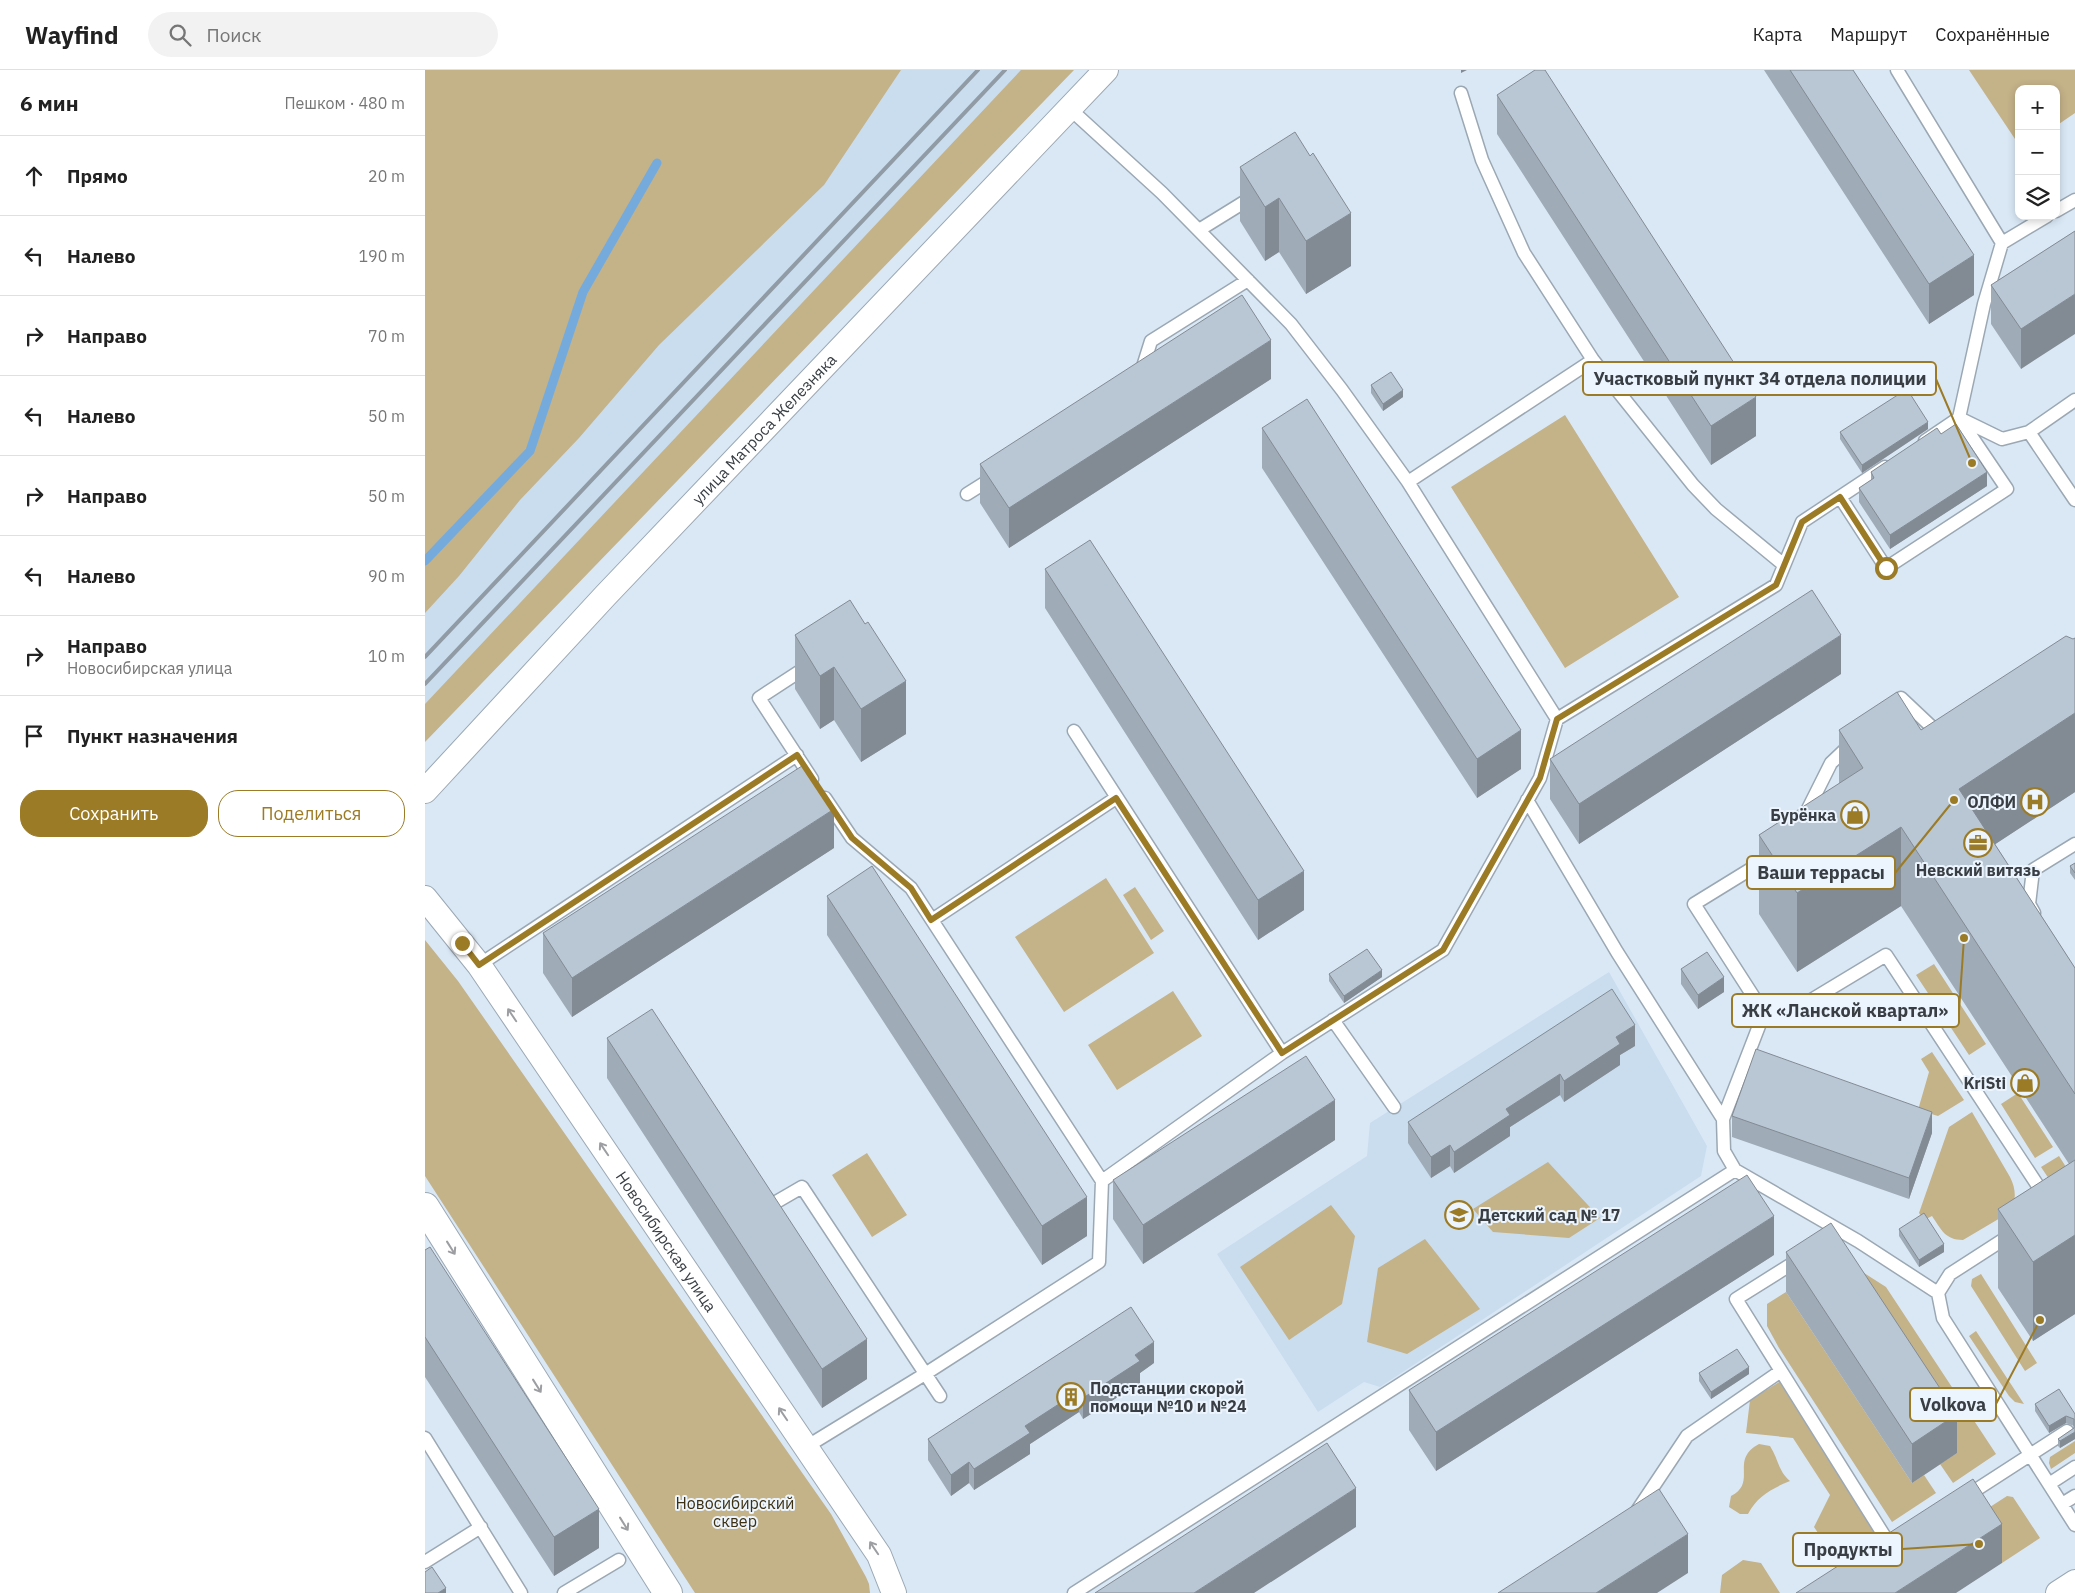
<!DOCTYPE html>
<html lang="ru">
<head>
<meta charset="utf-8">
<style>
  :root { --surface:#fff; --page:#f2f2f2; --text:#222; --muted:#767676; --line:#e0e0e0; --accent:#9c7b26 }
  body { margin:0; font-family:"IBM Plex Sans",sans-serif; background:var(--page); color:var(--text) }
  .controls { position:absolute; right:15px; top:15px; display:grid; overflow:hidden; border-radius:10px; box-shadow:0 2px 8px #0003 }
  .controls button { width:45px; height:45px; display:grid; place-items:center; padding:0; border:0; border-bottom:1px solid var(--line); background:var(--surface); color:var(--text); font:25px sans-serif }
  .stop { position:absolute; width:15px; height:15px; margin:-11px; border:4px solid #9c7b26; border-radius:50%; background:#fff }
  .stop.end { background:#9c7b26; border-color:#fff; box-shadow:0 1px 5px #0008 }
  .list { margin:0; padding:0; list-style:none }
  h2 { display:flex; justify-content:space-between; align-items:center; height:65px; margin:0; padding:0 20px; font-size:21px }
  h2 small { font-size:16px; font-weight:400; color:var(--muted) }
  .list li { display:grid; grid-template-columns:32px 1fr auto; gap:15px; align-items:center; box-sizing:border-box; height:80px; padding:0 20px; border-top:1px solid var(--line) }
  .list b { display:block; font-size:19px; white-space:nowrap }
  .list p { margin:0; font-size:16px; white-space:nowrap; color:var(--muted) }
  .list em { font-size:16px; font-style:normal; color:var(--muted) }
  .actions { display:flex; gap:10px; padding:15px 20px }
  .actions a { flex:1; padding:11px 0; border:1px solid var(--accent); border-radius:20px; text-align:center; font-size:18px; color:var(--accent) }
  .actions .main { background:var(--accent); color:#fff }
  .icon { flex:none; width:28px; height:28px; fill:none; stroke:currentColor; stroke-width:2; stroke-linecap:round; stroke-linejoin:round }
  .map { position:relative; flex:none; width:1650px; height:1523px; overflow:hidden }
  header { display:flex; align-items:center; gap:30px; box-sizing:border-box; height:70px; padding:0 25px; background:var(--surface); border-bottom:1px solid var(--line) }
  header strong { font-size:24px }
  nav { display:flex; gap:28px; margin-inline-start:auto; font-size:18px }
  .search { width:350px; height:45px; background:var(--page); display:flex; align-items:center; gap:12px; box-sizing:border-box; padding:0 18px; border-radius:28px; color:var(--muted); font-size:19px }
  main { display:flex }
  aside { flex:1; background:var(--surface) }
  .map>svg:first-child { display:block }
  .built { fill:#c9ddef }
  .green { fill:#c4b289 }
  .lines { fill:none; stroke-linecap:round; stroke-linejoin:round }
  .stream { stroke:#75abdc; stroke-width:9 }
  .service-casing { stroke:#9ba8b4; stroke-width:15 }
  .minor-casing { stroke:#9ba8b4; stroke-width:26 }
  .tertiary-casing { stroke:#9ba8b4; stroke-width:30 }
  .service { stroke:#fff; stroke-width:12 }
  .minor { stroke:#fff; stroke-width:24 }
  .tertiary { stroke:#fff; stroke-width:28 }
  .rail { stroke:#919ba5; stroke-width:4 }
  .wall { fill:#9fabb6 }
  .shaded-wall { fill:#828b94 }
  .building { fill:#b9c7d4; stroke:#828b94 }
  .oneway { stroke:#9c9ea1 }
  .route { stroke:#9c7b26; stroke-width:6 }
  .labels { text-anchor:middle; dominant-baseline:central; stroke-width:4; stroke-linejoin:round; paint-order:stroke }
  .street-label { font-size:16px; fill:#383e43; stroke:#ecf5fd }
  .poi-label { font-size:16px; font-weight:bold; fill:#383e43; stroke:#ecf5fd; text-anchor:end }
  .park-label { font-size:16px; fill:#3d3012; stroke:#ecf5fd }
  .leader { fill:none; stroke:#9c7b26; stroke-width:2 }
  .callout-dot { fill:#9c7b26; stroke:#ecf5fd; stroke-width:2 }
  .callout { fill:#ecf5fd; stroke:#9c7b26; stroke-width:2 }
  .callout-label { font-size:18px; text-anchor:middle; font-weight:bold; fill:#383e43 }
</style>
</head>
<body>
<header>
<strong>Wayfind</strong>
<div class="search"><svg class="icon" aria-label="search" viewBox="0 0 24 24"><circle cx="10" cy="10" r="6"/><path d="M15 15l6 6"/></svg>Поиск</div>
<nav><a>Карта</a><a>Маршрут</a><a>Сохранённые</a></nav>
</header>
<main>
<aside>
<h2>6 мин<small>Пешком · 480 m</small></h2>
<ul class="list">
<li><svg class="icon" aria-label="ahead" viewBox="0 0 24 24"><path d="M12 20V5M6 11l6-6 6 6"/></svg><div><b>Прямо</b></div><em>20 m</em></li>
<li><svg class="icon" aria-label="left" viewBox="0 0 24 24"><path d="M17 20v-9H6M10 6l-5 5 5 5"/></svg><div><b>Налево</b></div><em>190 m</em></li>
<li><svg class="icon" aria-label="right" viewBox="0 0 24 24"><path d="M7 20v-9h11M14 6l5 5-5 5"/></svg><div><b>Направо</b></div><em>70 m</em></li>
<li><svg class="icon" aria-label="left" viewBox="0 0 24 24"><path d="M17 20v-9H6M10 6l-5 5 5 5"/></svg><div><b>Налево</b></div><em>50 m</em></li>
<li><svg class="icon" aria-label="right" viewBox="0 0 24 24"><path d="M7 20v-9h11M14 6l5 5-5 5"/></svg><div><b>Направо</b></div><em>50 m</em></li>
<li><svg class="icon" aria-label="left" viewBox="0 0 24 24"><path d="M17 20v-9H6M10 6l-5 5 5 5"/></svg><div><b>Налево</b></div><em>90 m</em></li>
<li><svg class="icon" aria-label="right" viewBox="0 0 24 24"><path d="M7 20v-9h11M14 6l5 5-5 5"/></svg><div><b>Направо</b><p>Новосибирская улица</p></div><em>10 m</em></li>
<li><svg class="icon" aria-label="arrive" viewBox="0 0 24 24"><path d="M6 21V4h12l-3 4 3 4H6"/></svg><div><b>Пункт назначения</b></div></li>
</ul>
<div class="actions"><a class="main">Сохранить</a><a>Поделиться</a></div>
</aside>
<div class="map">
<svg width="1650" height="1523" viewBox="0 0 1650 1523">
  <rect width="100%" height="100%" fill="#dae8f6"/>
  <path class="built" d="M456 0H635L0 671V497Z
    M1184 902 1282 1076 1276 1106 955 1317 939 1312 893 1342 792 1184 942 1086 945 1053Z"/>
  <path class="green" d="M0 0H476L399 115 234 275 154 368 95 430 34 506 0 543Z
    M596 0H649L0 672V634Z
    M1544 0H1650V43L1631 56V19H1594V75Z
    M1140 345 1254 527 1140 598 1026 417Z
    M681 808 729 883 639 942 590 867Z
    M710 817 739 861 726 870 698 825Z
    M0 870 33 911 406 1444 441 1507 444 1514 445 1523H270L0 1106Z
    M1509 894 1561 974 1544 985 1491 905Z
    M748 921 777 966 692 1020 663 975Z
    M1507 982 1539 1030 1513 1046 1493 1040 1504 1002 1496 989Z
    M1593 1023 1628 1077 1610 1088 1576 1034Z
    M1547 1042 1585 1107C1591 1119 1591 1128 1587 1141L1538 1170C1520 1170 1516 1159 1507 1146L1499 1150 1494 1143 1524 1057Z
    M442 1083 482 1145 447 1167 407 1105Z
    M1634 1086 1650 1111 1638 1130 1616 1097Z
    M1123 1092 1175 1148 1144 1168 1068 1162 1048 1139Z
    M906 1135 930 1166 917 1234 864 1270 815 1197Z
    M1000 1169 1055 1239 982 1284 942 1272 953 1198Z
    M1414 1187 1461 1217 1571 1384 1528 1413 1515 1394 1532 1383Z
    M1556 1204 1612 1293 1600 1301 1546 1216 1547 1209Z
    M1361 1222 1487 1413 1499 1405 1511 1423 1467 1452 1354 1278 1342 1256V1234Z
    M1551 1261 1599 1334 1590 1332 1584 1326 1544 1266Z
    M1356 1311 1457 1472 1416 1497 1389 1457 1405 1425 1368 1368 1321 1363 1325 1330Z
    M1650 1371V1383L1626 1399 1624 1393 1625 1387Z
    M1334 1374 1345 1376C1353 1388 1353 1401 1365 1411 1348 1418 1332 1426 1323 1444H1315L1304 1437 1306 1426C1333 1412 1304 1390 1334 1374Z
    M1582 1426 1588 1427 1615 1468 1577 1493 1548 1448Z
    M1318 1490 1336 1493 1355 1523H1295L1297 1505Z"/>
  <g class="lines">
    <path class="stream" d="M0 491 105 381 158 222 232 93"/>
    <defs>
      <path id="service" d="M1472 0 1577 173 1622 146
        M1036 23 1057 90 1099 183 1168 290 1268 415 1291 439 1359 495
        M644 38 737 123 866 254 917 320 983 412 1132 649 1115 708 1018 880 857 983
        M1631 141 1650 130
        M774 160 829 126
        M716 303 726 271 823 210
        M1604 362 1650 430
        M1500 371 1534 348 1577 369 1604 362 1650 330
        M983 412 1168 290
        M542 424 569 407
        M1415 427 1461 498 1582 419 1534 348 1559 234 1577 173
        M383 596 334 628 387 709
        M1463 641 1476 628 1511 661 1517 658
        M1132 649 1351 515 1377 452 1460 397
        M649 661 857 983 677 1111
        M1102 730 1192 882 1298 1049 1299 1081 1310 1100 1433 1171 1513 1223
        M1379 747 1406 693 1426 674
        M1347 786 1269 834 1339 943 1360 946 1461 885 1621 1128
        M1609 843 1604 834 1608 800 1650 774
        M507 850 691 728
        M54 895 372 685
        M908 950 969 1037
        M1298 1049 1339 943
        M341 1127 346 1135 377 1117 515 1326
        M1587 1164 1525 1204 1513 1223 1518 1248 1650 1455
        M1365 1195 1311 1229 1465 1475
        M0 1368 96 1523
        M381 1377 500 1304 674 1192 677 1111 486 818 427 768 400 728
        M1624 1414 1650 1397
        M1540 1427 1642 1361
        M1637 1434 1650 1426
        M1212 1441 1262 1366 1356 1301
        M0 1492 56 1457
        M139 1523 194 1490
        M649 1523 1310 1100"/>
      <g id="minor">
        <path id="s1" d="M0 721 180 526 681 0"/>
        <path id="s2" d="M0 828 54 895 454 1485 469 1523"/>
        <path d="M1633 1523 1650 1512"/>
      </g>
      <path id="tertiary" d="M0 1137 243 1523"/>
    </defs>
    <use href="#service" class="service-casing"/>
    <use href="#minor" class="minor-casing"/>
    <use href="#tertiary" class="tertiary-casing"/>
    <use href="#service" class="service"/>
    <use href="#minor" class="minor"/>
    <use href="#tertiary" class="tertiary"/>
    <path class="rail" d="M0 587 553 0
      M0 614 580 0"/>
  </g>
  <path class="wall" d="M1339 0H1428L1549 225 1504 254Z
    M1072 25 1331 366 1286 395 1072 64Z
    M885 86 926 196 881 224 854 182 840 191 815 151V97Z
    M1650 161 1596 299 1566 254V215Z
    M846 309 584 478 555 433V394Z
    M946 315 978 327 958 341 946 323Z
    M837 358 1096 699 1052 728 837 398Z
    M1503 359 1437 403 1415 369V362Z
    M1516 364 1562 416 1465 479 1434 432V418L1446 410V402Z
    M620 499 879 840 833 870 620 538Z
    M440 554 481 664 436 692 409 650 395 659 370 619V565Z
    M1650 568V722L1570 774 1650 898V1244L1608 1271 1573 1218V1139L1644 1094 1476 836 1372 902 1334 844V765L1414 714V660H1496Z
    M1416 604 1154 774 1125 729V689Z
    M409 778 147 947 118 903V863Z
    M1650 793V810L1645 803V796Z
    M402 826 662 1166 617 1195 402 865Z
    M1256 899 1299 922 1273 939 1256 914Z
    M904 904 957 907 919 933 904 911Z
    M182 968 442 1309 397 1338 182 1008Z
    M1210 976 1195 985V995L1139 1032 1135 1025 1085 1057V1066L1029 1103 1025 1096 1006 1108 983 1073V1052Z
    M1307 1046 1507 1063 1484 1129 1307 1067Z
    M910 1070 718 1194 688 1149V1110Z
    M1474 1159 1519 1182 1494 1197 1474 1166Z
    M0 1180 174 1478 129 1506 0 1307Z
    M1361 1182 1532 1383 1487 1413 1361 1222Z
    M1349 1185 1011 1401 984 1360V1320Z
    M729 1293 715 1303V1313L658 1349 654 1342 605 1374V1384L549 1420 544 1413 526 1426 503 1390V1369Z
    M1274 1303 1324 1304 1286 1329 1274 1311Z
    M1610 1334 1650 1344V1369L1635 1378 1633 1376V1369L1649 1358V1356L1641 1353 1624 1363 1610 1341Z"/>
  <path class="shaded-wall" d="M1036 0H1042L1036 3Z
    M854 128V182L840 191V137Z
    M926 143V196L881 224V171Z
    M1549 185V225L1504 254V214Z
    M1650 224V264L1596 299V259Z
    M846 270V309L584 478V438Z
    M978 320V327L958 341V334Z
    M1331 327V366L1286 395V356Z
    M1503 352V359L1437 403V395Z
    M1562 402V416L1465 479V465Z
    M1416 565V604L1154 774V734Z
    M409 597V650L395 659V606Z
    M481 611V664L436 692V639Z
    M1650 643V722L1534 798V719Z
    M1096 660V699L1052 728V689Z
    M409 739V778L147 947V908Z
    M1476 757V836L1372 902V823Z
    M879 801V840L833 870V830Z
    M957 900V907L919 933V926Z
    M1299 907V922L1273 939V925Z
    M1210 955V976L1195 985V995L1139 1032V1011L1191 967Z
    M1135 1004V1025L1085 1057V1066L1029 1103V1082L1081 1039Z
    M910 1030V1070L718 1194V1155Z
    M1507 1042V1063L1484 1129V1108Z
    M1025 1075V1096L1006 1108V1087Z
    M662 1127V1166L617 1195V1156Z
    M1349 1146V1185L1011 1401V1362Z
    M1650 1165V1244L1608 1271V1192Z
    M1519 1174V1182L1494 1197V1190Z
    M442 1269V1309L397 1338V1299Z
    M729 1272V1293L715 1303V1313L658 1349V1328L710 1285Z
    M1324 1297V1304L1286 1329V1322Z
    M654 1321V1342L605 1374V1384L549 1420V1399L600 1356Z
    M1532 1344V1383L1487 1413V1374Z
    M1641 1346V1353L1624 1363V1356Z
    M1650 1362V1369L1635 1378V1371Z
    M544 1392V1413L526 1426V1405Z
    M931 1418V1457L829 1523H769Z
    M174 1439V1478L129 1506V1467Z
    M1577 1454V1493L1531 1523H1470Z
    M1263 1464V1503L1232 1523H1171Z
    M21 1518V1523H13Z"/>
  <path class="building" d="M1110 0H1120L1331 327 1286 356 1072 25Z
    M1365 0H1428L1549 185 1504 214Z
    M870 62 885 86 888 83 926 143 881 171 854 128 840 137 815 97Z
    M1650 161V224L1596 259 1566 215Z
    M817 225 846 270 584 438 555 394Z
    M966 302 978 320 958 334 946 315Z
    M1482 319 1503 352 1437 395 1415 362Z
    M882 329 1096 660 1052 689 837 358Z
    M1531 354 1562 402 1465 465 1434 418 1449 408 1446 402 1512 358 1516 364Z
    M665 470 879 801 833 830 620 499Z
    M1387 520 1416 565 1154 734 1125 689Z
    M425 530 440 554 443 552 481 611 436 639 409 597 395 606 370 565Z
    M1641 566 1648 569 1650 568V643L1534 719 1650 898V1024L1476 757 1372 823 1334 765 1438 698 1414 660 1472 622 1496 660Z
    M380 694 409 739 147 908 118 863Z
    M1650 793V803L1645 796Z
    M447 796 662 1127 617 1156 402 826Z
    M942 879 957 900 919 926 904 904Z
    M1282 882 1299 907 1273 925 1256 899Z
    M1187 919 1210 955 1191 967 1195 974 1139 1011 1135 1004 1081 1039 1085 1045 1029 1082 1025 1075 1006 1087 983 1052Z
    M227 939 442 1269 397 1299 182 968Z
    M1331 979 1507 1042 1484 1108 1307 1046Z
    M881 986 910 1030 718 1155 688 1110Z
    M1650 1090V1165L1608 1192 1573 1139Z
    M1322 1105 1349 1146 1011 1362 984 1320Z
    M1499 1143 1519 1174 1494 1190 1474 1159Z
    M1406 1153 1532 1344 1487 1374 1361 1182Z
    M5 1177 174 1439 129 1467 0 1267V1180Z
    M706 1237 729 1272 710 1285 715 1291 658 1328 654 1321 600 1356 605 1363 549 1399 544 1392 526 1405 503 1369Z
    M1312 1279 1324 1297 1286 1322 1274 1303Z
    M1634 1319 1650 1344V1362L1635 1371 1633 1369 1649 1358V1349L1641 1346 1624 1356 1610 1334Z
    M902 1373 931 1418 769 1523H670Z
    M1548 1409 1577 1454 1470 1523H1371Z
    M1234 1419 1263 1464 1171 1523H1073Z
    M7 1497 21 1518 13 1523H0V1502Z"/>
  <defs><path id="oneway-shaft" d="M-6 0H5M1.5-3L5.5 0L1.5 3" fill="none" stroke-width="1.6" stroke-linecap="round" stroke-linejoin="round" transform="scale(1.25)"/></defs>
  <g class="oneway">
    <use href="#oneway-shaft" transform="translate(87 945) rotate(-124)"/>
    <use href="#oneway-shaft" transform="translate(179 1079) rotate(-124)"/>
    <use href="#oneway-shaft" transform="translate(26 1178) rotate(58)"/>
    <use href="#oneway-shaft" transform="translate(112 1316) rotate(58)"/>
    <use href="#oneway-shaft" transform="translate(358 1344) rotate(-124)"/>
    <use href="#oneway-shaft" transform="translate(199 1454) rotate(58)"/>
    <use href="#oneway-shaft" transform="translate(449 1478) rotate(-124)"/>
  </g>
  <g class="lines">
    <path class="route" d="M37 873 54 895 372 685 427 768 486 818 506 850 691 728 857 983 1018 880 1115 708 1132 649 1351 515 1377 452 1415 427 1461 498"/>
  </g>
  <defs>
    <symbol id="hospital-ring" viewBox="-11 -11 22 22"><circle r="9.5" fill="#ecf5fd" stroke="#9c7b26" stroke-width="1.5"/><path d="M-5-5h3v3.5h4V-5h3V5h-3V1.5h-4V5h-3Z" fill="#9c7b26"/></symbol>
    <symbol id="shop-ring" viewBox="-11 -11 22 22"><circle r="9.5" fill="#ecf5fd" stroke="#9c7b26" stroke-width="1.5"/><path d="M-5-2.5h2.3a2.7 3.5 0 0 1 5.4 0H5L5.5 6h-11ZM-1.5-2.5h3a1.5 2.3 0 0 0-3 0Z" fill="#9c7b26"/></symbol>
    <symbol id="office-ring" viewBox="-11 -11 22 22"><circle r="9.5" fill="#ecf5fd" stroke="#9c7b26" stroke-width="1.5"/><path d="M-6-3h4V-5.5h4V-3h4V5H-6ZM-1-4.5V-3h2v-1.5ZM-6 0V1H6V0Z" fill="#9c7b26"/></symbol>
    <symbol id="school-ring" viewBox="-11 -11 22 22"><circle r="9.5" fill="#ecf5fd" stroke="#9c7b26" stroke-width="1.5"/><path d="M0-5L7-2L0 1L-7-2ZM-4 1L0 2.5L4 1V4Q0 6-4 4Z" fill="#9c7b26"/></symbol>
    <symbol id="building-ring" viewBox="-11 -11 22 22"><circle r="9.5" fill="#ecf5fd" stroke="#9c7b26" stroke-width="1.5"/><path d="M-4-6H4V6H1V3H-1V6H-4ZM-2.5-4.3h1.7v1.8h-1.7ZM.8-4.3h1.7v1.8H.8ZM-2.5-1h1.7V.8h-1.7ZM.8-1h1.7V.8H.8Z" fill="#9c7b26"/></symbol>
  </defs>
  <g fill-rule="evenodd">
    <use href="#hospital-ring" x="1594" y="716" width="32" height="32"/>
    <use href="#shop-ring" x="1414" y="729" width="32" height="32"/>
    <use href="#office-ring" x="1537" y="757" width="32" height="32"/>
    <use href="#shop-ring" x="1584" y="997" width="32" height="32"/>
    <use href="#school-ring" x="1018" y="1129" width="32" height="32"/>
    <use href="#building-ring" x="630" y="1311" width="32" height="32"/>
  </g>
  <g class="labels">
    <g class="street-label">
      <text stroke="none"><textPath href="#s1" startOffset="496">улица Матроса Железняка</textPath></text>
      <text stroke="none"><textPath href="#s2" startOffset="420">Новосибирская улица</textPath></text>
    </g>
    <g class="poi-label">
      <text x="1591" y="732">ОЛФИ</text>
      <text x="1411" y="745">Бурёнка</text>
      <text x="1553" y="800" text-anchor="middle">Невский витязь</text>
      <text x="1581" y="1013">KriSti</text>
      <text x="1053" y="1145" text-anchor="start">Детский сад № 17</text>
      <text x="665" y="1318" text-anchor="start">Подстанции скорой<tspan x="665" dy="18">помощи №10 и №24</tspan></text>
    </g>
    <g class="park-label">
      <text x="310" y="1433">Новосибирский<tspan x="310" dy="18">сквер</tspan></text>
    </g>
  </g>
  <path class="leader" d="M1547 393L1511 309M1529 730L1470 803M1539 868L1534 941M1615 1250L1571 1334M1554 1474L1477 1479"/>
  <g class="callout-dot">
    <circle cx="1547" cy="393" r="5"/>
    <circle cx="1529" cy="730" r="5"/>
    <circle cx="1539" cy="868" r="5"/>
    <circle cx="1615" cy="1250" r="5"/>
    <circle cx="1554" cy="1474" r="5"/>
  </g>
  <g class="callout">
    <rect x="1158" y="292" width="353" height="33" rx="5"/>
    <rect x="1322" y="786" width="148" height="33" rx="5"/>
    <rect x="1307" y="924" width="227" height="33" rx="5"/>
    <rect x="1485" y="1318" width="86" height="33" rx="5"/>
    <rect x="1368" y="1463" width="109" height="33" rx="5"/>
  </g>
  <g class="callout-label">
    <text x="1335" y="315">Участковый пункт 34 отдела полиции</text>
    <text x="1396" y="809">Ваши террасы</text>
    <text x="1420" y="947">ЖК «Ланской квартал»</text>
    <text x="1528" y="1341">Volkova</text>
    <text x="1423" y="1486">Продукты</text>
  </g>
</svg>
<div class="controls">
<button>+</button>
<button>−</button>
<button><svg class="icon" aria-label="layers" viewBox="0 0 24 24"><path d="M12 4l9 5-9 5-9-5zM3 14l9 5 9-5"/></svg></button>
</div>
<div class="stop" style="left:1461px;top:498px"></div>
<div class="stop end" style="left:37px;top:873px"></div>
</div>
</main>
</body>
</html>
